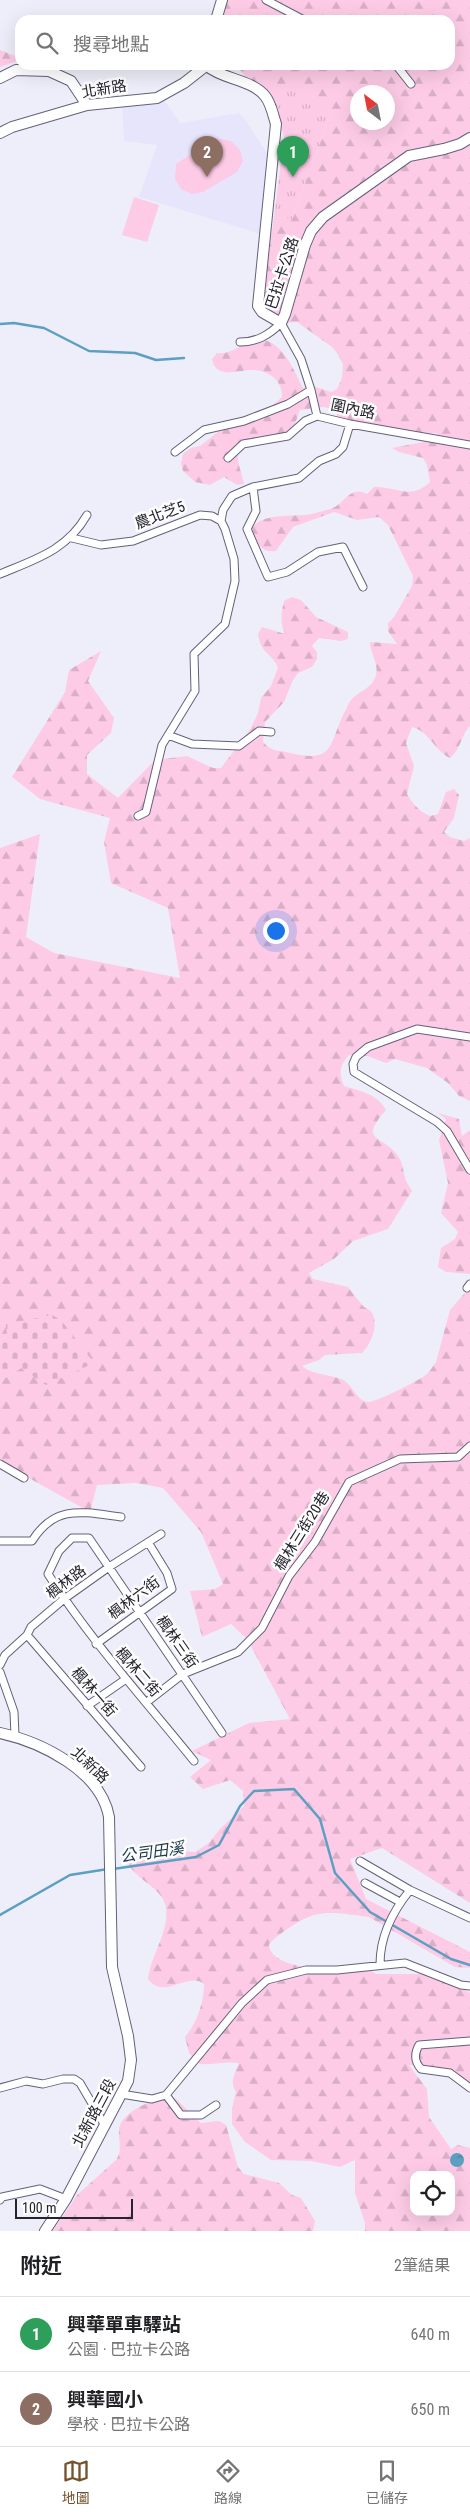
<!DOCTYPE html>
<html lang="zh-TW">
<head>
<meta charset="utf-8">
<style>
  :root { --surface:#fff; --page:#f2f2f2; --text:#202124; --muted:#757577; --line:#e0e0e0; --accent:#74532a }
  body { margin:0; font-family:"Roboto Condensed","Noto Sans TC",sans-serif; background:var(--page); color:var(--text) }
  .controls { position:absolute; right:15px; bottom:15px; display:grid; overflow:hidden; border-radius:10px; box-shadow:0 5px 20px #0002 }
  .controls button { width:45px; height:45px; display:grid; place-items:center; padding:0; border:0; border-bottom:1px solid var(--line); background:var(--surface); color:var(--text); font:25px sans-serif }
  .compass { position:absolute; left:350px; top:85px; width:45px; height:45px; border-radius:50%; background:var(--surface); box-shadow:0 5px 20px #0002; rotate:328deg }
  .scale { position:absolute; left:15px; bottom:12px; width:118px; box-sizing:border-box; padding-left:5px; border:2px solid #24232e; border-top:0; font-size:14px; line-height:18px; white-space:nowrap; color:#24232e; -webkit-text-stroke:4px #fdfdfd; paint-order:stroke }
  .you { position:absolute; left:275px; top:930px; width:18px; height:18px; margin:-12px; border:4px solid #fff; border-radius:50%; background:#1a73e8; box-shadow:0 0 0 8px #1a73e833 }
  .badge { display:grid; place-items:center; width:32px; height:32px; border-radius:50%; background:var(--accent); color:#fff; font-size:16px; font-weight:700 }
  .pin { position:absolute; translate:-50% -41px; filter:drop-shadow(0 1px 2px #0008) }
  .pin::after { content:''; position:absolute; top:26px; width:18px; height:15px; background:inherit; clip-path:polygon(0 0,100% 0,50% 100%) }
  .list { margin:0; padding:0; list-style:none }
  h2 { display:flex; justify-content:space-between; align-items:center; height:65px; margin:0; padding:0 20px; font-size:21px }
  h2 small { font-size:16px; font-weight:400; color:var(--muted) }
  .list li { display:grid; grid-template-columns:32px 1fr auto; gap:15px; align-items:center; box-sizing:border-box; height:75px; padding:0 20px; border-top:1px solid var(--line) }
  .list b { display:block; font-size:19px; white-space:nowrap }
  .list p { margin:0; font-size:16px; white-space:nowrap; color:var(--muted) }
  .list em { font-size:16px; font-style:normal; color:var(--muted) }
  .icon { flex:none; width:28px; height:28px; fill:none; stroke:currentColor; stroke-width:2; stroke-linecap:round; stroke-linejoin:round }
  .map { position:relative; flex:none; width:470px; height:2231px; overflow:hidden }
  .search { position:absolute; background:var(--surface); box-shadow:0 5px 20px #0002; left:15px; right:15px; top:15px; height:55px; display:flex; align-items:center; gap:12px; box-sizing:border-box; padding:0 18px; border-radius:15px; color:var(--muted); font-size:19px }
  .sheet { height:215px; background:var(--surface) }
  nav { display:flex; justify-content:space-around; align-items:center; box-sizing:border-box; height:70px; border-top:1px solid var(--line); background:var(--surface); font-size:14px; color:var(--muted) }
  nav a { display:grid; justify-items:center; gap:2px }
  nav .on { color:var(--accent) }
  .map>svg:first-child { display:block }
  .built { fill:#e7e5fc }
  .grass { fill:#fdcbe6 }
  .forest { fill:url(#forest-firs); fill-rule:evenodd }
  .cemetery { fill:url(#cemetery-stones) }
  .park { fill:url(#park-tufts) }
  .water { fill:url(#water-ripples) }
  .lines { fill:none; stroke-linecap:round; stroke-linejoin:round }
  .stream { stroke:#5b9fc1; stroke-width:2.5 }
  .street-casing { stroke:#63617a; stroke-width:9 }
  .secondary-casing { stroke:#63617a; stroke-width:12 }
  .street { stroke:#fff; stroke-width:7 }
  .secondary { stroke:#fff; stroke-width:10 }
  .labels { text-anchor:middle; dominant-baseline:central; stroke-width:5; stroke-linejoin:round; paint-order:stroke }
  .street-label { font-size:15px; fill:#24232e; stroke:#fdfdfd }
  .water-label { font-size:16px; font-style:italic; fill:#193948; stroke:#fdfdfd }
</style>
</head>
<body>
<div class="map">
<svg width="470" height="2231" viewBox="0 0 470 2231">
  <defs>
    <pattern id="forest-firs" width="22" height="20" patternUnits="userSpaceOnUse" patternTransform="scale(1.25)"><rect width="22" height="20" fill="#fdcbe6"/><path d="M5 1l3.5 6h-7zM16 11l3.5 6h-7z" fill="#d9aec6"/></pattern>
    <pattern id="cemetery-stones" width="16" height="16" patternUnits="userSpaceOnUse" patternTransform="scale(1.25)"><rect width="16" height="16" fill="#fdcbe6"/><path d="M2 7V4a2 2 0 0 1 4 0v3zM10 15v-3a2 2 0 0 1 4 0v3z" fill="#d9aec6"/></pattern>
    <pattern id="park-tufts" width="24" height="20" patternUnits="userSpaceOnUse" patternTransform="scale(1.25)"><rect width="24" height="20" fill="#fdcbe6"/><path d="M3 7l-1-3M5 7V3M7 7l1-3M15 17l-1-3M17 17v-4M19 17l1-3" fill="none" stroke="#d9aec6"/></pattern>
    <pattern id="water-ripples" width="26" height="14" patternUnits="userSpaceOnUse" patternTransform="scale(1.25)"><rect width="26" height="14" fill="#5b9fc1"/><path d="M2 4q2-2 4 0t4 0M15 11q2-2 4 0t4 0" fill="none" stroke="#4b819d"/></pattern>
  </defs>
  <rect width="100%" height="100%" fill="#eeeefa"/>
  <path class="built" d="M163 99 180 123 239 113 245 119 270 158 261 234 139 197 157 145 124 141 122 104Z"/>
  <path class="grass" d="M216 138 231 141 240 150 243 161 237 172 203 192 192 194 181 189 175 179 176 164Z
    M134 197 159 205 147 242 122 235Z"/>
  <path class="forest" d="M225 0H470V726C461 735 461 749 450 758 434 750 429 731 412 727L406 743 414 766 407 794C412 803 420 812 430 816L438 814 446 792 454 789 459 795 454 818 444 832 450 837 464 841 470 838V1101L459 1096 448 1083 427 1068 395 1059 386 1063 367 1056 349 1055C340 1065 338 1073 344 1086 360 1091 378 1094 386 1110 357 1143 383 1134 398 1156 403 1163 403 1169 405 1178 406 1182 410 1187 412 1191L388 1229 353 1241 334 1259 309 1273 313 1279 348 1287C353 1294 358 1300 363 1306 366 1309 370 1309 372 1313 379 1325 371 1344 362 1353L325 1355 319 1360 302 1366C313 1375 328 1374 341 1379 352 1383 356 1400 367 1402 375 1403 415 1382 423 1377 429 1373 432 1368 436 1362L450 1310 470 1287V1903L382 1848 350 1859 366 1899 470 1952V1968L455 1967 369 1917C322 1910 312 1909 274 1939L269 1944C269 1973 350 1970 371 1971L376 1974H425L451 1982 470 1993V2090C451 2079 431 2065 409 2065L427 2089 429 2117 451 2149 458 2145 470 2148V2231H365V2223L355 2193V2160L340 2167 311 2161 271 2160 245 2142 232 2124V2108L236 2092C229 2082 235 2074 239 2063 227 2061 213 2065 200 2064L189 2053 185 2037C197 2023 204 2002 204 1984 187 1971 165 2001 148 1979 151 1955 169 1932 166 1908 163 1884 126 1879 126 1853L143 1848 195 1852 209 1843 220 1829 244 1806 243 1791 230 1780 203 1789 190 1777 211 1760 192 1751 249 1723 290 1719 247 1639 231 1624 202 1637 190 1591 215 1589 223 1584 201 1532 163 1488 136 1483 97 1485 90 1512 0 1462V1381L21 1368 7 1336 0 1340V848L40 834 26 937 54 953 180 978 168 908 111 883 104 842 110 818 40 799 12 777 65 692 69 670 101 651 88 681 114 718 111 733 87 755V774L118 798 155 760 187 756 213 768H221L251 728 258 713 261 698 271 686 278 668C272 652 261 655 258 634L262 627 285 634C280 623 281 614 284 601L292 597 301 600 316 617 348 632V639L341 641 319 638 312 646 317 652V659L312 667 298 673 293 680 284 702 265 722 263 742C271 752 279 750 290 753 334 763 328 747 344 713 347 709 348 703 352 699 360 690 372 689 376 675 379 664 370 653 370 642L397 644 388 631V623L394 617 412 586 413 576 388 525 379 517 357 520 334 512 293 527 276 551C260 553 256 542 250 529 266 510 295 519 316 513 322 511 329 510 335 507 347 499 352 486 367 494L374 487C397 486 410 501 430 482L427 465 423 458 399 452 392 448 434 440 437 433 422 434 361 422 339 426 336 410 323 407 300 410C298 414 297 420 294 425 286 440 265 439 250 437 230 452 240 464 244 484L237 485 224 477 210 485 195 482 183 471 181 463 183 454 191 448 200 446 223 428 255 421 282 397C283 380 267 369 250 370 235 371 216 379 212 359L217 353C230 354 235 349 246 343 277 327 293 368 303 388L313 386 331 392 337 389 342 378 343 365 338 354 332 347 297 322 286 323 266 306 263 293 274 217 292 219 331 113 265 91 260 83 245 76 236 65H450V20H240L221 17ZM358 92H388V122H358ZM414 2175H451V2212H414Z
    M0 50 20 58V60L0 67Z
    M438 1113 459 1119 462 1136 470 1130V1274L446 1272 438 1267 441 1248 455 1239 458 1232 441 1213 448 1183 439 1140 446 1119Z
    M167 2097 176 2099 201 2123 219 2121 226 2125 238 2167 244 2174 279 2183 292 2195 301 2198 315 2221 313 2231H53L77 2195 116 2160C123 2150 118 2140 119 2129 122 2111 152 2100 167 2097Z"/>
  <path class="cemetery" d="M52 1315 61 1320 94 1363 46 1385 21 1368 0 1381V1340L7 1336 6 1324Z"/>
  <path class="park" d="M292 87 331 113 292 219 274 217 284 138 279 117 267 90Z"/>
  <path class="water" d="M450 2160a7 7 0 1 1 14 0a7 7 0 1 1-14 0Z"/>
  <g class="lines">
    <path class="stream" d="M0 324 14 323 44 328 89 351 135 353 156 360 184 358
      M113 1869 196 1857 219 1845 240 1806 254 1791 294 1789 320 1819 335 1873 370 1912 451 1959 470 1965
      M0 1915 70 1875 108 1869"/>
    <defs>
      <path id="street" d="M266 0 304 20
        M396 65 411 84
        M240 342C257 342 269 335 281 323L301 359 311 390 317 416 350 424 470 445
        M175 452 204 430 244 421 288 404 311 390
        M228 458 243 444 288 436 305 421 317 416
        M253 487 256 511 247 529 268 577 287 572 318 552 343 547 363 587
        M221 521 223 510 232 496 253 487 299 478 319 461 336 454 343 447 350 424
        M72 538 101 545 133 541 200 515 212 516 221 521 225 529 234 559 235 581 225 624 194 654 195 691 162 745 146 812 138 816
        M0 574C36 559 67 550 87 515
        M168 735 192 744 239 746 259 731 271 732
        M470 1037 417 1029 368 1047 356 1057 353 1064 354 1072 437 1122 447 1131 470 1170
        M467 1288 470 1284
        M0 1464 24 1478
        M0 1541H32C55 1504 83 1512 121 1517
        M27 1635 141 1767
        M96 1644 172 1589 167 1573 148 1542
        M0 1665 5 1655 27 1635 31 1627 64 1599 109 1567 161 1534
        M0 1672 14 1712 15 1736
        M147 1702 183 1674 238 1652 262 1628 289 1576 315 1542 349 1482 400 1459 458 1457 470 1446
        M87 1706 126 1679
        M194 1761C144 1699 91 1641 48 1574L59 1551 72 1538H89L222 1733
        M360 1861 410 1890C393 1911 380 1937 380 1964
        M365 1883 400 1902
        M410 1890 470 1918
        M470 2041 419 2045C414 2054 414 2061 421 2069L450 2073 470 2088
        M0 2088 26 2081 43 2084 63 2079H74L80 2083 104 2124
        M121 2094 152 2099 166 2095 242 2003 267 1980 306 1970H337L405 1963 461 1985 470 1986
        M166 2095 181 2115H201L216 2105
        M0 2200 2 2197 40 2189 66 2199"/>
      <path id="secondary" d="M216 20 222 0
        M207 66C224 80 251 79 265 96 271 103 273 115 276 124L258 306 262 312 281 323 285 314 305 245 311 231 323 217 409 156 444 149 460 144 470 138
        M0 78 16 70 49 71 71 81 87 105
        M0 133 12 127 87 105 157 98 184 83 207 65
        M0 1733C41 1742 101 1771 109 1817L112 1967 128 2036 131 2060 128 2081 66 2199 45 2231"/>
    </defs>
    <use href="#street" class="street-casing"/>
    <use href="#secondary" class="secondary-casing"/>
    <use href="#street" class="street"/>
    <use href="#secondary" class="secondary"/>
  </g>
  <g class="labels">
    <g class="street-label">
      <text transform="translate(104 89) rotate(-9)">北新路</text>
      <text transform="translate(282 273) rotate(-72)">巴拉卡公路</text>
      <text transform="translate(353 409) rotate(12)">圍內路</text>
      <text transform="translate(160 515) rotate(-21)">農北芝5</text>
      <text transform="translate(302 1531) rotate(-58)">楓林三街20巷</text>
      <text transform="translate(66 1582) rotate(-37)">楓林路</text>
      <text transform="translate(134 1598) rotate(-37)">楓林六街</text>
      <text transform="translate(177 1642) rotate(55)">楓林三街</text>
      <text transform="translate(138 1672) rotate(49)">楓林二街</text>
      <text transform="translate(94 1692) rotate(49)">楓林一街</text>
      <text transform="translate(90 1765) rotate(44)">北新路</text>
      <text transform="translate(94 2113) rotate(-62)">北新路三段</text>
    </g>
    <g class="water-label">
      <text transform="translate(152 1852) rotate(-8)">公司田溪</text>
    </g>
  </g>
</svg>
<div class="controls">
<button><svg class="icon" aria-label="locate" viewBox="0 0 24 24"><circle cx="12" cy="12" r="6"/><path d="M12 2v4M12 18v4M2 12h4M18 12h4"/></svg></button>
</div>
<svg class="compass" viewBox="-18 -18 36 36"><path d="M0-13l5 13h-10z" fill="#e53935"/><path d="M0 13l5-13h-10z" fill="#757577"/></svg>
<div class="scale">100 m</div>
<div class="you"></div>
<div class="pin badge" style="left:293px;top:177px;background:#2e9e5b">1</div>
<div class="pin badge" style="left:207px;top:177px;background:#8d6e63">2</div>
<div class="search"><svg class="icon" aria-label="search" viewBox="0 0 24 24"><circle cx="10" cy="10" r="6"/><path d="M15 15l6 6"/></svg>搜尋地點</div>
</div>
<section class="sheet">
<h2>附近<small>2筆結果</small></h2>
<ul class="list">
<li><span class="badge" style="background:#2e9e5b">1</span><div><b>興華單車驛站</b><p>公園 · 巴拉卡公路</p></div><em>640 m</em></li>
<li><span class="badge" style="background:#8d6e63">2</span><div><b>興華國小</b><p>學校 · 巴拉卡公路</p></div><em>650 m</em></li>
</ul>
</section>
<nav>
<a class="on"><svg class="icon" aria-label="map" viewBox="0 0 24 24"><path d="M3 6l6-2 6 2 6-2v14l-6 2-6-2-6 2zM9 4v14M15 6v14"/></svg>地圖</a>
<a><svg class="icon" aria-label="directions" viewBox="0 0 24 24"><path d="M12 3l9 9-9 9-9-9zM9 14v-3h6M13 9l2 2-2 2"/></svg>路線</a>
<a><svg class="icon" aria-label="saved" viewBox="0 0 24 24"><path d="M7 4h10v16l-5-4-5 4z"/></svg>已儲存</a>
</nav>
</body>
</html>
